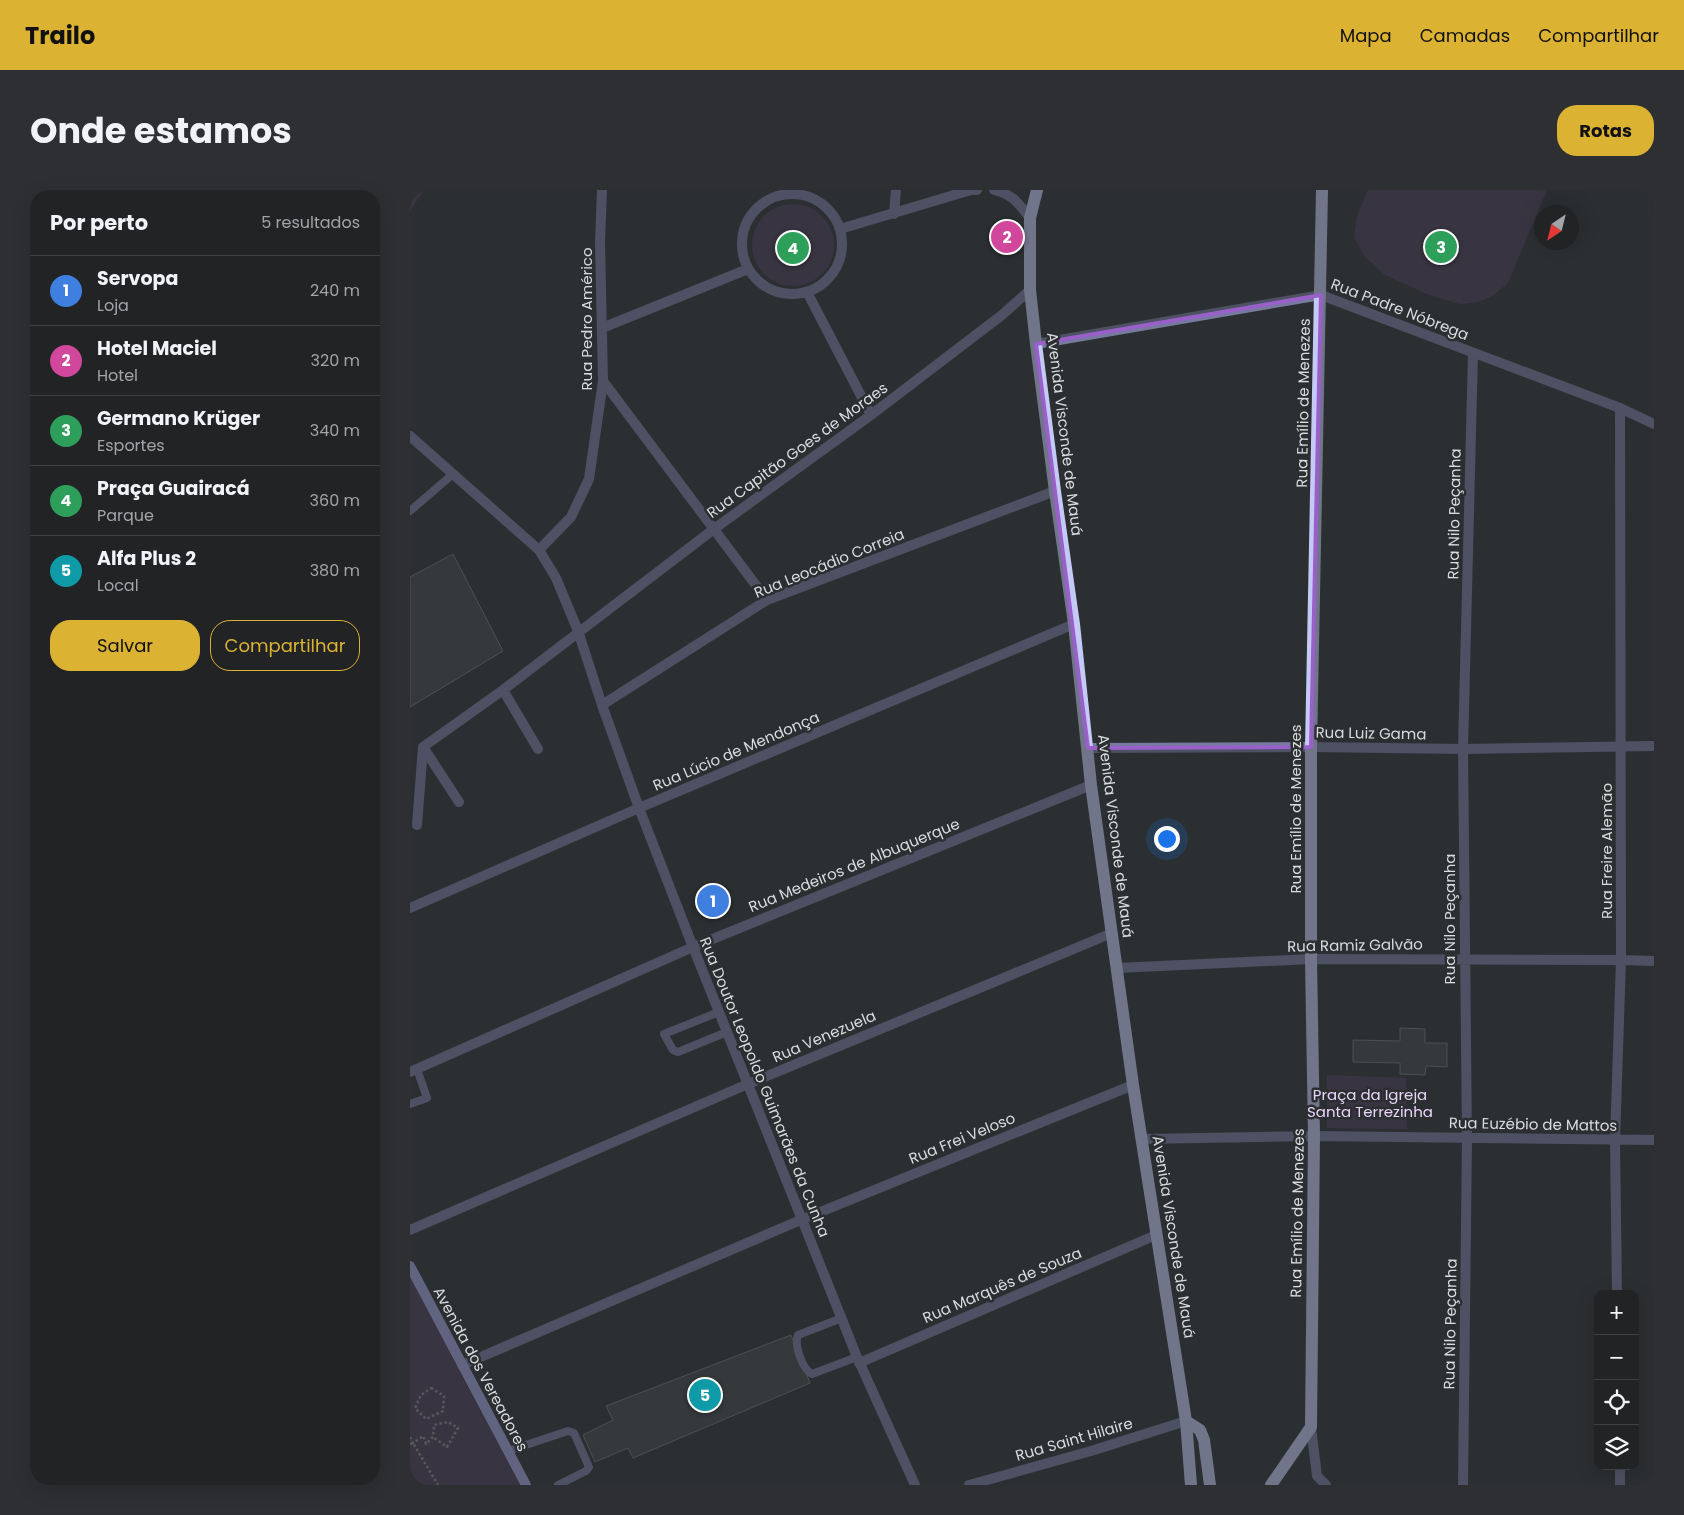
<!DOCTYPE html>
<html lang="pt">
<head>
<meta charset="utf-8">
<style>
  :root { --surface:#212325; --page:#2d2f32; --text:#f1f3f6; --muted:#a2a4a7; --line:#3e4042; --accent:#dcb233 }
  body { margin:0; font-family:Poppins,sans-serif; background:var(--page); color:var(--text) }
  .controls { position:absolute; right:15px; bottom:15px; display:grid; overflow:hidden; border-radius:10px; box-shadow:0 5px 20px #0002 }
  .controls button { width:45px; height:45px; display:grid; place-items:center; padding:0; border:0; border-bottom:1px solid var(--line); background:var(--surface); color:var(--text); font:25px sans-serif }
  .compass { position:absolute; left:1124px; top:15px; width:45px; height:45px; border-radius:50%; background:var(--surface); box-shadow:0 5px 20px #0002; rotate:215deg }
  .you { position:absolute; left:756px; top:648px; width:18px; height:18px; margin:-12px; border:4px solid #fff; border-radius:50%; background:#1a73e8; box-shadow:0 0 0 8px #1a73e833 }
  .badge { display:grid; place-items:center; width:32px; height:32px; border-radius:50%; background:var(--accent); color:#fff; font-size:16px; font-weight:700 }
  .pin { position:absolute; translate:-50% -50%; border:2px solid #fff; box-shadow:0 1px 5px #0006 }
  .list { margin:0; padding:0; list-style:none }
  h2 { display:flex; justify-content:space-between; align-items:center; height:65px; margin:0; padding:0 20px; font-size:21px }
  h2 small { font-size:16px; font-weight:400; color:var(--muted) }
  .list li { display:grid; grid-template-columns:32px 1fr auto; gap:15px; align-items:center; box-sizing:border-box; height:70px; padding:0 20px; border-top:1px solid var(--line) }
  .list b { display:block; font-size:19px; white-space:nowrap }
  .list p { margin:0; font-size:16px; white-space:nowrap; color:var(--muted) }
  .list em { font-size:16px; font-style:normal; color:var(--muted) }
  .actions { display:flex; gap:10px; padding:15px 20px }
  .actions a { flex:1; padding:11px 0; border:1px solid var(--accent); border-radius:20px; text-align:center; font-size:18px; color:var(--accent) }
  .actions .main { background:var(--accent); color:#111 }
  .icon { flex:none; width:28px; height:28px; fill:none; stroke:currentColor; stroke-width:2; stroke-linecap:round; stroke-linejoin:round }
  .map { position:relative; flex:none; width:1244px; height:1295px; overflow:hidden; border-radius:20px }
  header { display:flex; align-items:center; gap:30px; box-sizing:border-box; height:70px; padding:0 25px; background:var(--accent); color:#111 }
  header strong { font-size:24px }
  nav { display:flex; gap:28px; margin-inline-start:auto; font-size:18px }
  .intro { display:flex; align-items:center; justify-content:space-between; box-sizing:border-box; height:120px; padding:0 30px }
  h1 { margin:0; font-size:35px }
  .button { padding:12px 22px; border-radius:20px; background:var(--accent); color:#111; font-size:18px; font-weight:700 }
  main { display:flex; gap:30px; padding:0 30px }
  aside { flex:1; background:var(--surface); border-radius:20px; box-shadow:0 5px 20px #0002 }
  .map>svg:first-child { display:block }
  .green { fill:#4a3a54 }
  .building { fill:#424647; stroke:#737778 }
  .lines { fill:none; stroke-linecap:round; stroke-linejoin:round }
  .path { stroke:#898b8d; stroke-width:2.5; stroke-dasharray:2.5 2.5; stroke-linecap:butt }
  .service { stroke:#777a9f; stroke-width:8 }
  .minor { stroke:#777a9f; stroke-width:10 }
  .tertiary { stroke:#777a9f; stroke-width:10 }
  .secondary { stroke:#a0a5df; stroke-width:10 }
  .primary { stroke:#c4c9f6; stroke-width:12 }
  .marked { fill:none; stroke:#9860c8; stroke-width:4; stroke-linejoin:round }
  .labels { text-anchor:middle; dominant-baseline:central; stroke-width:5; stroke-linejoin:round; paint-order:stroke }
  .street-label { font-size:15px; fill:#dadbdd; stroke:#2c2f31 }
  .park-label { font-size:15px; fill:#ead4f9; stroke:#2c2f31 }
</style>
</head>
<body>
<header>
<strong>Trailo</strong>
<nav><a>Mapa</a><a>Camadas</a><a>Compartilhar</a></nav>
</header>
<div class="intro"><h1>Onde estamos</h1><a class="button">Rotas</a></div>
<main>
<aside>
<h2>Por perto<small>5 resultados</small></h2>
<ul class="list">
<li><span class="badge" style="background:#3f7fe0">1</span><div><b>Servopa</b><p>Loja</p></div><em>240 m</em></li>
<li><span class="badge" style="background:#d1479c">2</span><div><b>Hotel Maciel</b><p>Hotel</p></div><em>320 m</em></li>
<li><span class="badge" style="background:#2e9e5b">3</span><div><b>Germano Krüger</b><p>Esportes</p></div><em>340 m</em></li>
<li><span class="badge" style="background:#2e9e5b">4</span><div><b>Praça Guairacá</b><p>Parque</p></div><em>360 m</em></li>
<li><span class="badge" style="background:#0f9aa8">5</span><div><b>Alfa Plus 2</b><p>Local</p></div><em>380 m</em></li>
</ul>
<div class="actions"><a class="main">Salvar</a><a>Compartilhar</a></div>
</aside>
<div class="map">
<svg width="1244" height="1295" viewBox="0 0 1244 1295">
  <rect width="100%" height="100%" fill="#2c2f31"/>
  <path class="green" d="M0 0H14L0 21Z
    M958 0H1137L1098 93 1084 105 1069 112 1050 114 1019 105 975 85 954 66 944 47 947 25Z
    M342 55a41 41 0 1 1 82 0a41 41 0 1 1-82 0Z
    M917 885 996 888 997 939 917 938Z
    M0 1082 49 1180 110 1295H0Z"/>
  <path class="building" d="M43 364 93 461 0 517V387Z
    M990 838 1015 839V853H1037V877L1016 876 1015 885 990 884V873L943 872V850L990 851Z
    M381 1145 400 1193 223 1268 218 1258 185 1272 173 1245 203 1230 196 1216Z"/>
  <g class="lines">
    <path class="path" d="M21 1198 34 1206 33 1221 16 1229 5 1218 11 1205Z
      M0 1247 3 1253 13 1246 16 1254 23 1247 24 1235 38 1232 48 1238 37 1257 23 1247
      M0 1254 3 1253 28 1295"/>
    <path class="service" d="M0 321 43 284
      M309 822 254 844 263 860 268 862 317 842
      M0 914 17 908 7 879
      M432 1128 388 1145C384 1154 392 1179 402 1184L447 1167
      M98 1261 158 1241 164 1243 179 1277 176 1281 148 1295"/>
    <path class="minor" d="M584 0C604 5 608 13 620 28
      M332 54a50 50 0 1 1 100 0a50 50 0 1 1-100 0Z
      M484 24 486 0
      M430 39 561 0H567
      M397 102 461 225
      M192 138 338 79
      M626 154 911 105
      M193 191 357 410
      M129 360 161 327 179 289 193 191 190 53 192 0
      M192 515 357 410 645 301
      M13 557 49 612
      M128 559 93 500 304 339 461 225 592 125 620 100
      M7 635 13 557 93 500
      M0 718 229 618 664 434
      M707 778 901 769 1211 770 1244 771
      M0 882 283 757 681 595
      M733 949 904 946 1244 950
      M0 1040 338 894 702 743
      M1207 1104 1205 950 1211 770 1210 218
      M449 1173 746 1045
      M52 1175 393 1029 723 895
      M901 1237 907 1286 916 1295
      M1210 1276V1295
      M559 1295 681 1261 776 1231
      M1053 1295 1057 949 1053 559 1063 163"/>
    <path class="tertiary" d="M911 105 1210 218 1244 234
      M0 246 129 360 146 388 168 441 192 515 229 618 283 757 447 1167 505 1295
      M678 558 901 557 1053 559 1244 556"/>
    <path class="secondary" d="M0 1076 116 1295"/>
    <path class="primary" d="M627 0 620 28V100L626 154 645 301 664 434 681 595 723 895 776 1231 781 1295
      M776 1231 790 1240 794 1250 800 1295
      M861 1295 901 1237 904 946 901 769V557L912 0"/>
  </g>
  <path d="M0 0H1244V1295H0ZM911 105 901 557 678 558 626 154Z" fill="#2c2f31" fill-opacity=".55" fill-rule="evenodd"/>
  <path class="marked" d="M911 105 901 557 678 558 626 154Z"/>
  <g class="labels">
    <g class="street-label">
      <text transform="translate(990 119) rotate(21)">Rua Padre Nóbrega</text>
      <text transform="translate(176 129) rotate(-90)">Rua Pedro Américo</text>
      <text transform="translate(893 213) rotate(-89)">Rua Emílio de Menezes</text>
      <text transform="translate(655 244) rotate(83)">Avenida Visconde de Mauá</text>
      <text transform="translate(387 260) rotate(-36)">Rua Capitão Goes de Moraes</text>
      <text transform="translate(1044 324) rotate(-89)">Rua Nilo Peçanha</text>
      <text transform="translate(419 373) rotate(-22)">Rua Leocádio Correia</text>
      <text transform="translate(961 543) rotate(1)">Rua Luiz Gama</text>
      <text transform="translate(326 561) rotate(-23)">Rua Lúcio de Mendonça</text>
      <text transform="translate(885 619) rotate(-90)">Rua Emílio de Menezes</text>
      <text transform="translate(706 646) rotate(83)">Avenida Visconde de Mauá</text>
      <text transform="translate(1196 661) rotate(-90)">Rua Freire Alemão</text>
      <text transform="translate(444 675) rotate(-22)">Rua Medeiros de Albuquerque</text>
      <text transform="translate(1039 729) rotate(-90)">Rua Nilo Peçanha</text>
      <text transform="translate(945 755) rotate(-1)">Rua Ramiz Galvão</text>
      <text transform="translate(414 846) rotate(-23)">Rua Venezuela</text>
      <text transform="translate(355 897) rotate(68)">Rua Doutor Leopoldo Guimarães da Cunha</text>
      <text transform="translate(1123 934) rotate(1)">Rua Euzébio de Mattos</text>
      <text transform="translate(552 948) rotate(-22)">Rua Frei Veloso</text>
      <text transform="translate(887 1023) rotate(-89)">Rua Emílio de Menezes</text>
      <text transform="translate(764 1047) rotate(81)">Avenida Visconde de Mauá</text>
      <text transform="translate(592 1095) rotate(-23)">Rua Marquês de Souza</text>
      <text transform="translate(1040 1134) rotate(-89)">Rua Nilo Peçanha</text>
      <text transform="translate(71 1179) rotate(62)">Avenida dos Vereadores</text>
      <text transform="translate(664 1249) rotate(-16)">Rua Saint Hilaire</text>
    </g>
    <g class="park-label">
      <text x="960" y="904">Praça da Igreja<tspan x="960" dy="17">Santa Terrezinha</tspan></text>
    </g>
  </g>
</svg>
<div class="controls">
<button>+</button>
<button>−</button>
<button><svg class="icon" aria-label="locate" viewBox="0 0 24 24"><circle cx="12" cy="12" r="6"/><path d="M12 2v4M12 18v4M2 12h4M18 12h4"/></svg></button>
<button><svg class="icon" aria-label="layers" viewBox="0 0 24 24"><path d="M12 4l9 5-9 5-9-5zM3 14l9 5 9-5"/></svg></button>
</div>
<svg class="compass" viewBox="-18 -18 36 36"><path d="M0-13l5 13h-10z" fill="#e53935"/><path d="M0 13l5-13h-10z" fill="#a2a4a7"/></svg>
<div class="you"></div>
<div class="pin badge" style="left:303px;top:711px;background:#3f7fe0">1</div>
<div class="pin badge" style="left:597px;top:47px;background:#d1479c">2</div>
<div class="pin badge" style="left:1031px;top:57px;background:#2e9e5b">3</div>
<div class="pin badge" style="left:383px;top:58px;background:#2e9e5b">4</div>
<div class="pin badge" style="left:295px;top:1205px;background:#0f9aa8">5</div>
</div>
</main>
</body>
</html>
